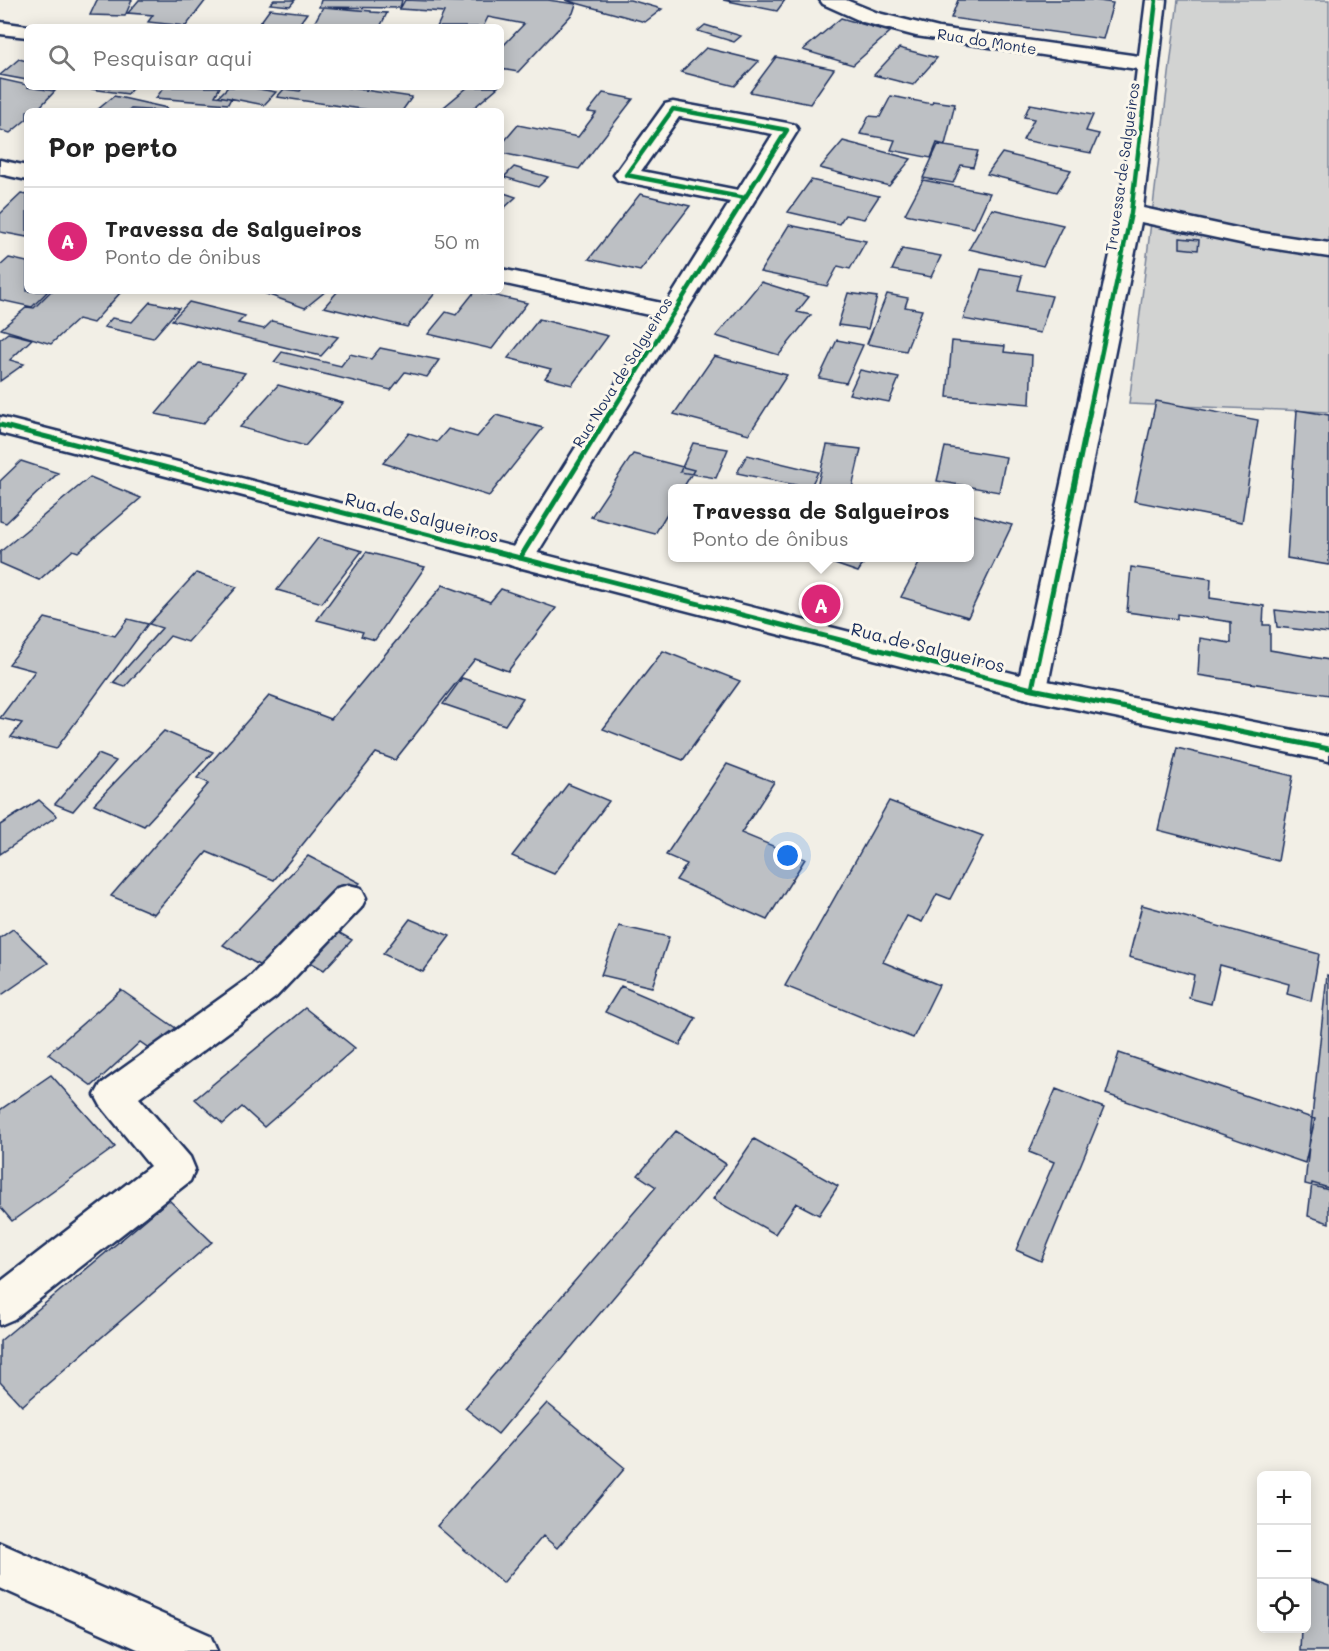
<!DOCTYPE html>
<html lang="pt">
<head>
<meta charset="utf-8">
<style>
  :root { --surface:#fff; --page:#f2f2f2; --text:#222; --muted:#767676; --line:#e0e0e0; --accent:#db2777 }
  body { margin:0; font-family:Mali,sans-serif; background:var(--page); color:var(--text) }
  .controls { position:absolute; right:18px; bottom:18px; display:grid; overflow:hidden; border-radius:9px; box-shadow:0 3px 15px #0003 }
  .controls button { width:54px; height:54px; display:grid; place-items:center; padding:0; border:0; border-bottom:2px solid var(--line); background:var(--surface); color:var(--text); font:30px sans-serif }
  .you { position:absolute; left:788px; top:856px; width:21px; height:21px; margin:-15px; border:4px solid #fff; border-radius:50%; background:#1a73e8; box-shadow:0 0 0 9px #1a73e833 }
  .badge { display:grid; place-items:center; width:39px; height:39px; border-radius:50%; background:var(--accent); color:#fff; font-size:20px; font-weight:700 }
  .pin { position:absolute; translate:-50% -50%; border:3px solid #fff; box-shadow:0 2px 6px #0006 }
  .popup { position:absolute; left:668px; top:484px; width:306px; height:78px; box-sizing:border-box; display:grid; place-content:center; border-radius:9px; background:var(--surface); filter:drop-shadow(0 2px 4px #0005); font-size:20px; white-space:nowrap; color:var(--muted) }
  .popup b { font-size:22px; color:var(--text) }
  .popup::after { content:''; position:absolute; left:50%; top:100%; margin-left:-12px; border:12px solid transparent; border-top-color:var(--surface) }
  .list { margin:0; padding:0; list-style:none }
  h2 { display:flex; justify-content:space-between; align-items:center; height:78px; margin:0; padding:0 24px; font-size:26px }
  h2 small { font-size:20px; font-weight:400; color:var(--muted) }
  .list li { display:grid; grid-template-columns:39px 1fr auto; gap:18px; align-items:center; box-sizing:border-box; height:108px; padding:0 24px; border-top:2px solid var(--line) }
  .list b { display:block; font-size:22px; white-space:nowrap }
  .list p { margin:0; font-size:20px; white-space:nowrap; color:var(--muted) }
  .list em { font-size:20px; font-style:normal; color:var(--muted) }
  .icon { flex:none; width:33px; height:33px; fill:none; stroke:currentColor; stroke-width:2; stroke-linecap:round; stroke-linejoin:round }
  .map { position:relative; flex:none; width:1329px; height:1651px; overflow:hidden }
  .search { position:absolute; background:var(--surface); box-shadow:0 3px 15px #0003; left:24px; top:24px; width:480px; height:66px; display:flex; align-items:center; gap:15px; box-sizing:border-box; padding:0 21px; border-radius:9px; color:var(--muted); font-size:22px }
  .panel { position:absolute; background:var(--surface); box-shadow:0 3px 15px #0003; left:24px; top:108px; width:480px; height:186px; border-radius:9px }
  .map>svg:first-child { display:block }
  .green { fill:#d2d3d2; stroke:#768198; stroke-width:1.5 }
  .building { fill:#bdc0c4; stroke:#1b2f5e; stroke-width:1.5 }
  .lines { fill:none; stroke-linecap:round; stroke-linejoin:round }
  .street-casing { stroke:#1b2f5e; stroke-width:5 }
  .secondary-casing { stroke:#1b2f5e; stroke-width:5 }
  .street { fill:#fbf7ec; fill-rule:evenodd }
  .secondary { fill:#fbf7ec; fill-rule:evenodd }
  .cycleway-far1-casing { stroke:#fbf7ec; stroke-width:8 }
  .cycleway-casing { stroke:#fbf7ec; stroke-width:9 }
  .cycleway-far1 { stroke:#00873e; stroke-width:4.5 }
  .cycleway { stroke:#00873e; stroke-width:5 }
  .labels { text-anchor:middle; dominant-baseline:central; stroke-width:6; stroke-linejoin:round; paint-order:stroke }
  .far-street-label { font-size:15px; fill:#1b2f5e; stroke:#fbf7ec }
  .street-label { font-size:18px; fill:#1b2f5e; stroke:#fbf7ec }
</style>
</head>
<body>
<div class="map">
<svg width="1329" height="1651" viewBox="0 0 1329 1651">
  <rect width="100%" height="100%" fill="#f2efe6"/>
  <filter id="ink" filterUnits="userSpaceOnUse"><feTurbulence type="fractalNoise" baseFrequency=".0167" numOctaves="2"/><feDisplacementMap in="SourceGraphic" scale="12" xChannelSelector="R" yChannelSelector="G"/><feConvolveMatrix kernelMatrix="1 2 1 2 8 2 1 2 1" color-interpolation-filters="sRGB"/></filter>
  <g filter="url(#ink)">
    <path class="green" d="M1178 0H1329V412L1129 404Z"/>
    <path class="building" d="M97 0H132L125 16 90 15Z
      M139 0H206L186 26 148 22 153 15 128 13Z
      M274 0H295L290 6 270 4Z
      M321 0H402L400 8 319 7Z
      M405 0 463 2 465 0H548L576 4 573 13 518 72 501 69V48L524 24 488 17 483 27H437L444 12 400 9Z
      M565 0H630L662 9 645 22Z
      M723 0H785L777 11Z
      M958 0H1093L1113 3 1103 39 951 18Z
      M323 7 371 11V12L387 13 380 27H312Z
      M270 9 307 13 297 27H257Z
      M841 18 890 32 853 65 803 50Z
      M705 25 741 36 734 42 698 31Z
      M706 48 759 61 735 86 681 72Z
      M899 48 937 58 913 85 874 75Z
      M776 57 834 69 810 104 750 92Z
      M19 59 27 61V80L0 75Z
      M0 79 27 85V87L55 91 36 111H27V119L10 133 0 130Z
      M76 87H133L128 94Z
      M164 87H220L215 96 231 98 228 104 156 98Z
      M228 87H248L276 92 264 105 219 96Z
      M303 87H344L412 97 402 111H376L277 97 284 89 300 91Z
      M468 87H498L470 111H439Z
      M603 93 633 99 579 169 501 153V145L518 125 578 137 596 113 588 112Z
      M114 96 167 108 164 111 131 109 128 111H96Z
      M891 96 932 104 933 101 955 104 945 145 937 143 931 158 891 150 895 140 860 134 869 116 880 117Z
      M1030 104 1093 115 1086 131 1099 134 1091 153 1023 140 1034 119 1024 117Z
      M843 141 911 159 889 186 820 168Z
      M938 145 978 151 973 167 961 165 953 183 923 178Z
      M1002 153 1071 170 1057 192 987 174Z
      M514 167 548 177 538 187 504 177Z
      M811 180 879 196 864 219 845 215 839 224 788 212Z
      M923 180 990 193 974 228 905 214Z
      M501 192 516 197 501 211Z
      M21 194 27 195V237L0 232V214Z
      M640 194 690 206 640 271 589 259Z
      M992 209 1063 225 1043 266 969 249Z
      M789 225 866 241 850 269 838 266 827 286 760 272Z
      M1180 238 1199 240 1198 250 1180 248Z
      M902 249 941 256 931 277 892 270Z
      M9 258 27 262V291H48L32 307 0 300V266Z
      M981 269 1022 276 1018 290 1052 296 1040 333 963 319Z
      M761 282 809 297 797 312 811 315 779 355 716 336Z
      M51 291H114L120 293 93 323 78 319 51 344 1 329 27 307 34 308Z
      M258 291H326L305 308Z
      M338 291H437L407 327 324 307Z
      M475 291 527 303 492 349 428 334 446 312 456 315Z
      M848 293 877 297 868 329 838 325Z
      M887 294 908 298 905 307 922 310 906 351 867 344Z
      M150 302 179 308 153 338 104 327 112 318 132 322Z
      M189 302 245 316 238 323 264 329 272 321 338 337 321 356 172 320Z
      M539 319 608 336 572 385 545 378 551 369 508 358Z
      M8 333 32 339 10 360 24 364 0 381V339Z
      M837 340 863 345 846 383 819 378Z
      M952 341 1005 346 1004 352 1032 355 1030 404 947 397Z
      M380 348 439 360 427 377 405 372 391 390 274 362 282 352 341 366 350 354 371 359Z
      M714 356 787 375 749 434 674 414Z
      M199 363 245 373 203 424 156 414Z
      M860 370 899 378 889 402 849 394Z
      M278 385 343 403 305 446 240 427Z
      M1156 401 1258 420 1242 522 1134 501Z
      M1297 410 1329 415V565L1287 558Z
      M496 415 543 428 489 496 383 463 409 433 437 442 448 429 477 437Z
      M693 443 728 449 716 478 680 472Z
      M827 445 861 449 852 488 817 487Z
      M945 447 1006 457 999 492 937 481Z
      M633 454 694 470 683 488H672V505L655 534 591 517Z
      M747 455 818 472 810 488 737 473Z
      M21 461 58 473 6 523 0 521V481Z
      M90 477 141 498 78 552 73 550 39 580 0 563V552Z
      M970 514 1012 525 968 617 901 597 922 558H970Z
      M318 538 362 551 322 603 277 590Z
      M366 552 425 567 375 640 361 636 363 632 317 620Z
      M817 558H867L858 572Z
      M1131 567 1211 579 1210 598 1264 606 1263 625H1270V650L1329 660V695L1198 675 1200 638 1231 643V622L1177 614V619L1127 612Z
      M196 573 237 587 188 642 170 636 125 687 113 683 162 628 149 624Z
      M443 585 490 602 501 589 556 608 508 671 475 659 395 760 376 753 274 880 207 852 154 914 111 896 209 783 197 778 269 696 331 719Z
      M1275 610 1329 616V633L1277 627Z
      M45 618 115 636 128 619 148 624 56 749 11 737 22 723 0 718 35 671 9 664Z
      M663 651 740 681 683 760 603 729Z
      M462 678 523 698 505 725 443 704Z
      M164 731 213 752 144 826 94 804Z
      M1177 748 1293 776 1278 861 1158 830Z
      M98 754 116 761 73 811 55 804Z
      M727 764 774 782 741 833 805 859 767 920 676 880 687 864 666 855Z
      M568 784 609 801 554 874 512 856Z
      M39 800 57 816 0 854V825Z
      M889 801 983 836 950 899 937 894 922 922 907 916 883 962 939 985 913 1038 785 986Z
      M308 856 360 883 275 974 223 945Z
      M1142 905 1319 954 1311 1001 1287 994 1289 984 1220 965 1211 1004 1189 998 1194 975 1129 957Z
      M410 919 450 936 423 972 383 954Z
      M619 926 669 937 652 987 601 975Z
      M329 927 352 940 324 970 301 957Z
      M13 929 48 963 0 996V938Z
      M1327 975 1329 976V1190L1305 1184Z
      M621 986 696 1018 680 1045 605 1012Z
      M121 990 180 1031 156 1053 140 1042 92 1086 48 1054Z
      M305 1008 355 1048 264 1127 242 1107 223 1124 195 1099Z
      M1119 1053 1315 1119 1305 1163 1106 1094Z
      M51 1075 115 1147 12 1221 0 1207V1110Z
      M1056 1089 1104 1108 1041 1261 1016 1250 1054 1162 1029 1152Z
      M676 1131 726 1164 498 1434 465 1408 656 1187 638 1175Z
      M754 1139 838 1186 819 1215 796 1203 775 1234 713 1199Z
      M1312 1183 1329 1188V1223L1308 1216Z
      M169 1200 212 1242 22 1406 0 1382V1341Z
      M547 1403 625 1468 557 1548 543 1536 503 1583 437 1526Z
      M1306 1578 1329 1586V1651H1300L1301 1628H1306Z"/>
    <g class="lines">
      <defs>
        <path id="street" d="M820 0H846L878 13 939 28 1139 56 1146 0H1166L1143 208 1250 231 1329 243V257L1250 245 1141 222 1047 689 1043 697 1032 700 1021 697 1017 689 1119 213 1137 69 916 36 863 22 823 4Z
          M0 22 35 27H27V37L0 34Z
          M673 102 787 123 795 125 798 130 530 565 520 568 510 565 506 558 658 317 501 283V269L666 304 730 202 626 182 618 180 614 175 665 104ZM679 117 773 134 738 190 641 171Z
          M0 160 27 166V180L0 174Z
          M349 885 361 888 366 898 361 908 276 997 139 1098 190 1157 195 1169 190 1181 14 1319 0 1325V1282L150 1166 101 1106 95 1095 101 1084 250 977 337 888Z
          M0 1543 210 1635 217 1651H142L0 1588Z"/>
        <path id="secondary" d="M0 417 1032 678 1329 737V761L1032 700 0 433Z"/>
      </defs>
      <use href="#street" class="street-casing"/>
      <use href="#secondary" class="secondary-casing"/>
      <use href="#street" class="street"/>
      <use href="#secondary" class="secondary"/>
      <defs>
        <path id="cycleway-far1" d="M673 109 787 130 745 198 626 175Z
          M611 413 745 198
          M1089 413 1131 213 1156 0"/>
        <path id="cycleway" d="M0 425 1032 689 1329 749
          M520 558 611 411
          M1032 689 1090 411"/>
      </defs>
      <use href="#cycleway-far1" class="cycleway-far1-casing"/>
      <use href="#cycleway" class="cycleway-casing"/>
      <use href="#cycleway-far1" class="cycleway-far1"/>
      <use href="#cycleway" class="cycleway"/>
    </g>
  </g>
  <g class="labels">
    <g class="far-street-label">
      <text transform="translate(987 41) rotate(9)">Rua do Monte</text>
      <text transform="translate(1122 167) rotate(-82)">Travessa de Salgueiros</text>
      <text transform="translate(622 372) rotate(-58)">Rua Nova de Salgueiros</text>
    </g>
    <g class="street-label">
      <text transform="translate(422 517) rotate(14)">Rua de Salgueiros</text>
      <text transform="translate(928 647) rotate(14)">Rua de Salgueiros</text>
    </g>
  </g>
</svg>
<div class="controls">
<button>+</button>
<button>−</button>
<button><svg class="icon" aria-label="locate" viewBox="0 0 24 24"><circle cx="12" cy="12" r="6"/><path d="M12 2v4M12 18v4M2 12h4M18 12h4"/></svg></button>
</div>
<div class="you"></div>
<div class="pin badge" style="left:821px;top:604px">A</div>
<div class="popup"><b>Travessa de Salgueiros</b>Ponto de ônibus</div>
<div class="search"><svg class="icon" aria-label="search" viewBox="0 0 24 24"><circle cx="10" cy="10" r="6"/><path d="M15 15l6 6"/></svg>Pesquisar aqui</div>
<section class="panel">
<h2>Por perto<small></small></h2>
<ul class="list">
<li><span class="badge">A</span><div><b>Travessa de Salgueiros</b><p>Ponto de ônibus</p></div><em>50 m</em></li>
</ul>
</section>
</div>
</body>
</html>
